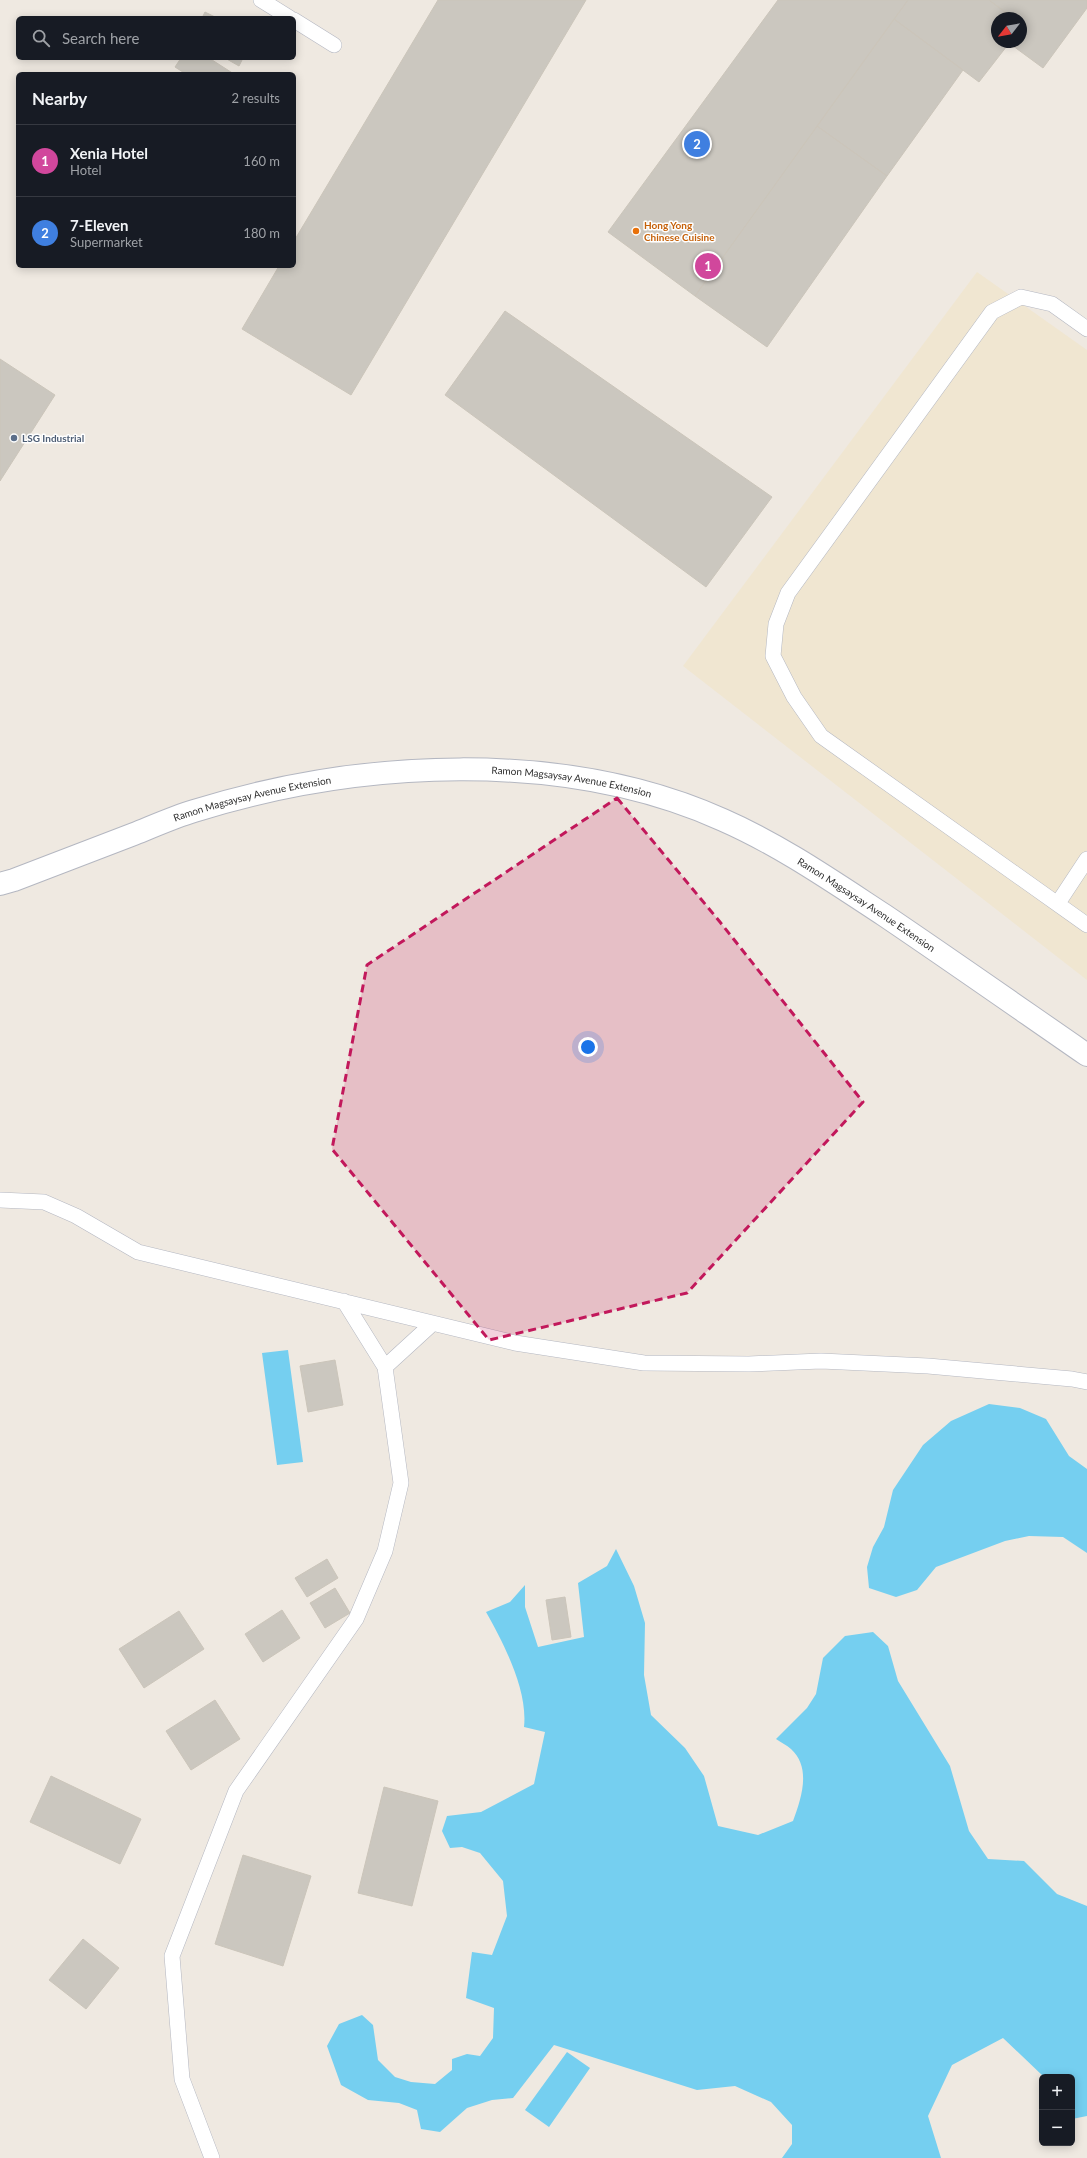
<!DOCTYPE html>
<html lang="en">
<head>
<meta charset="utf-8">
<style>
  :root { --surface:#171b24; --page:#20242c; --text:#f1f3f6; --muted:#9ea1a6; --line:#363941; --accent:#0f766e }
  body { margin:0; font-family:Lato,sans-serif; background:var(--page); color:var(--text) }
  .controls { position:absolute; right:12px; bottom:12px; display:grid; overflow:hidden; border-radius:6px; box-shadow:0 2px 10px #0003 }
  .controls button { width:36px; height:36px; display:grid; place-items:center; padding:0; border:0; border-bottom:1px solid var(--line); background:var(--surface); color:var(--text); font:20px sans-serif }
  .compass { position:absolute; left:991px; top:12px; width:36px; height:36px; border-radius:50%; background:var(--surface); box-shadow:0 2px 10px #0003; rotate:239deg }
  .you { position:absolute; left:588px; top:1047px; width:14px; height:14px; margin:-10px; border:3px solid #fff; border-radius:50%; background:#1a73e8; box-shadow:0 0 0 6px #1a73e833 }
  .badge { display:grid; place-items:center; width:26px; height:26px; border-radius:50%; background:var(--accent); color:#fff; font-size:13px; font-weight:700 }
  .pin { position:absolute; translate:-50% -50%; border:2px solid #fff; box-shadow:0 1px 4px #0006 }
  .list { margin:0; padding:0; list-style:none }
  h2 { display:flex; justify-content:space-between; align-items:center; height:52px; margin:0; padding:0 16px; font-size:17px }
  h2 small { font-size:13px; font-weight:400; color:var(--muted) }
  .list li { display:grid; grid-template-columns:26px 1fr auto; gap:12px; align-items:center; box-sizing:border-box; height:72px; padding:0 16px; border-top:1px solid var(--line) }
  .list b { display:block; font-size:15px; white-space:nowrap }
  .list p { margin:0; font-size:13px; white-space:nowrap; color:var(--muted) }
  .list em { font-size:13px; font-style:normal; color:var(--muted) }
  .icon { flex:none; width:22px; height:22px; fill:none; stroke:currentColor; stroke-width:2; stroke-linecap:round; stroke-linejoin:round }
  .map { position:relative; flex:none; width:1087px; height:2158px; overflow:hidden }
  .search { position:absolute; background:var(--surface); box-shadow:0 2px 10px #0003; left:16px; top:16px; width:280px; height:44px; display:flex; align-items:center; gap:10px; box-sizing:border-box; padding:0 14px; border-radius:6px; color:var(--muted); font-size:15px }
  .panel { position:absolute; background:var(--surface); box-shadow:0 2px 10px #0003; left:16px; top:72px; width:280px; height:196px; border-radius:6px }
  .map>svg:first-child { display:block }
  .education { fill:#f0e6d1 }
  .water { fill:#75cff0 }
  .building { fill:#cbc7bf; stroke:#cbc5ba }
  .lines { fill:none; stroke-linecap:round; stroke-linejoin:round }
  .service-casing { stroke:#b4b7c1; stroke-width:16 }
  .minor-casing { stroke:#b4b7c1; stroke-width:24 }
  .service { stroke:#fff; stroke-width:15 }
  .minor { stroke:#fff; stroke-width:22 }
  .marked { fill:#c2185b; fill-opacity:0.2; stroke:#c2185b; stroke-width:3; stroke-dasharray:8 5; stroke-linejoin:round }
  .food-dot { fill:#e8710a; stroke:#fff; stroke-width:1.5 }
  .service-dot { fill:#5c6f8a; stroke:#fff; stroke-width:1.5 }
  .labels { text-anchor:middle; dominant-baseline:central; stroke-width:3; stroke-linejoin:round; paint-order:stroke }
  .food-label { font-size:10px; font-weight:bold; fill:#c56008; stroke:#fff; text-anchor:start }
  .service-label { font-size:10px; font-weight:bold; fill:#4e5e75; stroke:#fff; text-anchor:start }
  .street-label { font-size:10px; fill:#2e2e2e; stroke:#fff }
</style>
</head>
<body>
<div class="map">
<svg width="1087" height="2158" viewBox="0 0 1087 2158">
  <rect width="100%" height="100%" fill="#efe9e1"/>
  <path class="education" d="M977 272 1087 350V980L683 666Z"/>
  <path class="water" d="M288 1350 303 1462 277 1465 262 1353Z
    M989 1404 1020 1408 1046 1419 1069 1456 1087 1469V1553L1063 1537 1029 1536 1005 1541 936 1567 917 1590 896 1597 869 1588 867 1567 873 1547 884 1527 893 1490 923 1445 951 1421Z
    M616 1549 634 1586 645 1623 644 1675 651 1715 685 1748 704 1776 718 1826 758 1835 793 1821C801 1799 812 1768 791 1749 787 1745 780 1742 776 1739L807 1708 816 1694 823 1658 845 1636 873 1632 888 1646 898 1681 950 1766 969 1831 988 1859 1024 1861 1057 1894 1087 1906V2116L1072 2119V2077H1044L1003 2038 952 2065 928 2116 941 2158H782L792 2144V2125L771 2102 735 2086 697 2090 554 2045 513 2098 492 2100 467 2108 440 2132 421 2129 417 2110 399 2103 368 2100 341 2085 327 2046 339 2024 362 2015 373 2025 378 2060 395 2077 411 2082 435 2084 452 2070V2059L467 2054 480 2056 493 2038 494 2008 466 1998 472 1952 492 1955 507 1916 503 1881 480 1853 462 1847 450 1848 442 1831 447 1816 481 1812 534 1784 545 1732 524 1727C528 1690 504 1644 486 1612L510 1602 525 1585V1607L538 1647 584 1637 578 1583 607 1566Z
    M567 2052 590 2068 549 2127 525 2110Z"/>
  <path class="building" d="M438 0H586L351 395 242 329 279 266H294V241Z
    M778 0H908L695 296 608 232Z
    M908 0H989L1013 18H997V42H1010L979 82 894 19Z
    M989 0H1087V8L1043 68 1009 43 1021 42V18H1013Z
    M205 12 217 18H202Z
    M894 19 963 70 887 176 817 126Z
    M181 58H209L234 74H186L175 67Z
    M225 58H243L239 66Z
    M817 126 887 176 767 347 695 296Z
    M505 311 772 497 706 587 445 395Z
    M0 359 55 395 0 481Z
    M335 1360 343 1405 308 1412 300 1366Z
    M327 1559 338 1578 307 1597 295 1578Z
    M335 1588 350 1613 325 1628 310 1603Z
    M565 1597 571 1637 552 1640 546 1600Z
    M282 1610 300 1638 263 1662 245 1634Z
    M179 1611 204 1649 144 1688 119 1649Z
    M215 1700 240 1739 191 1770 166 1731Z
    M51 1776 141 1819 120 1864 30 1822Z
    M384 1787 438 1801 412 1906 358 1893Z
    M243 1855 311 1876 283 1966 215 1944Z
    M83 1939 119 1968 86 2009 49 1980Z"/>
  <g class="lines">
    <defs>
      <path id="service" d="M261 0 290 18
        M294 20 334 45
        M1087 329 1052 304 1021 297 992 312 788 593 776 624 773 656 794 697 821 736 1087 925
        M1058 903 1087 859
        M0 1200 44 1202 76 1216 138 1252 515 1343 644 1363 749 1364 821 1361 928 1366 1072 1379 1087 1382
        M385 1367 432 1324
        M212 2158 182 2079 172 1956 236 1791 356 1619 385 1551 401 1483 385 1367 344 1301"/>
      <g id="minor">
        <path id="s1" d="M0 884 14 880C54 865 94 849 134 834 154 826 174 817 194 811 358 760 563 748 723 820 780 845 832 881 884 915 952 961 1019 1008 1087 1055"/>
      </g>
    </defs>
    <use href="#service" class="service-casing"/>
    <use href="#minor" class="minor-casing"/>
    <use href="#service" class="service"/>
    <use href="#minor" class="minor"/>
  </g>
  <path class="marked" d="M617 798 720 922 863 1102 687 1293 489 1340 332 1149 367 965Z"/>
  <circle class="food-dot" cx="636" cy="231" r="4"/>
  <circle class="service-dot" cx="14" cy="438" r="4"/>
  <g class="labels">
    <g class="food-label">
      <text x="644" y="225">Hong Yong<tspan x="644" dy="12">Chinese Cuisine</tspan></text>
    </g>
    <g class="service-label">
      <text x="22" y="438">LSG Industrial</text>
    </g>
    <g class="street-label">
      <text stroke="none"><textPath href="#s1" startOffset="590">Ramon Magsaysay Avenue Extension</textPath></text>
      <text stroke="none"><textPath href="#s1" startOffset="267">Ramon Magsaysay Avenue Extension</textPath></text>
      <text stroke="none"><textPath href="#s1" startOffset="914">Ramon Magsaysay Avenue Extension</textPath></text>
    </g>
  </g>
</svg>
<div class="controls">
<button>+</button>
<button>−</button>
</div>
<svg class="compass" viewBox="-18 -18 36 36"><path d="M0-13l5 13h-10z" fill="#e53935"/><path d="M0 13l5-13h-10z" fill="#9ea1a6"/></svg>
<div class="you"></div>
<div class="pin badge" style="left:708px;top:266px;background:#d1479c">1</div>
<div class="pin badge" style="left:697px;top:144px;background:#3f7fe0">2</div>
<div class="search"><svg class="icon" aria-label="search" viewBox="0 0 24 24"><circle cx="10" cy="10" r="6"/><path d="M15 15l6 6"/></svg>Search here</div>
<section class="panel">
<h2>Nearby<small>2 results</small></h2>
<ul class="list">
<li><span class="badge" style="background:#d1479c">1</span><div><b>Xenia Hotel</b><p>Hotel</p></div><em>160 m</em></li>
<li><span class="badge" style="background:#3f7fe0">2</span><div><b>7-Eleven</b><p>Supermarket</p></div><em>180 m</em></li>
</ul>
</section>
</div>
</body>
</html>
